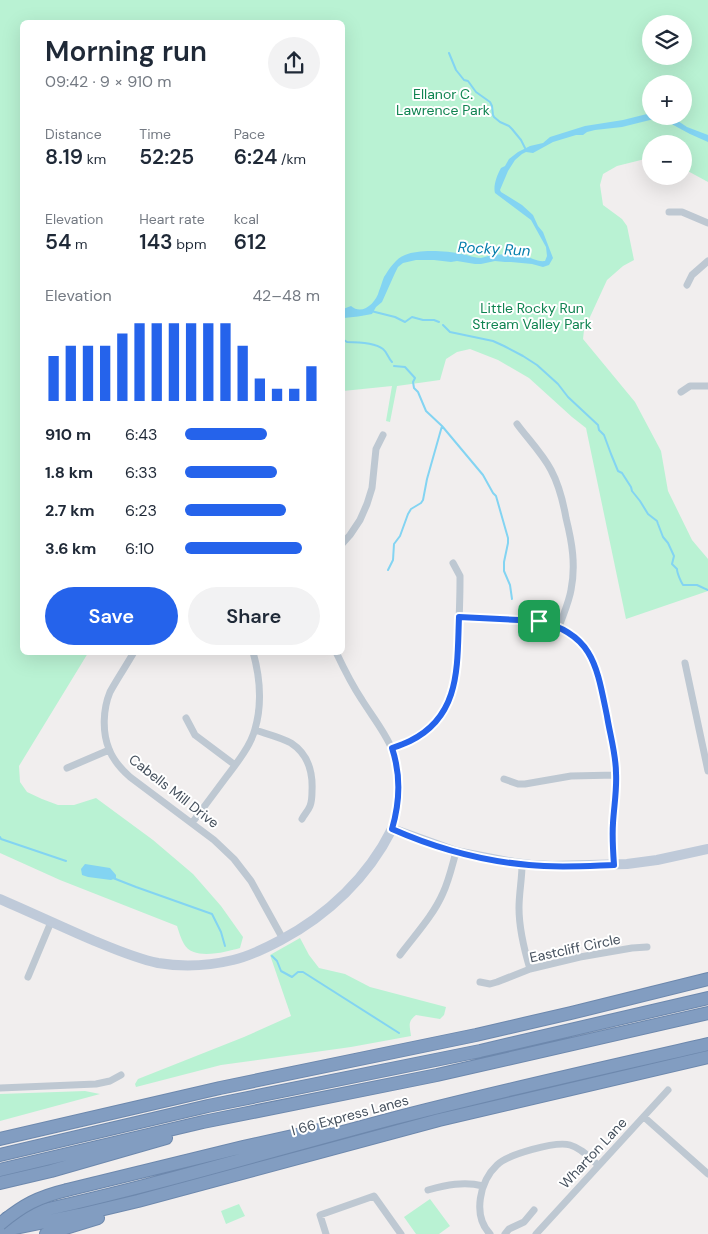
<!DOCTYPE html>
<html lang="en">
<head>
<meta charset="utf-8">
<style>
  :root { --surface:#fff; --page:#f2f2f3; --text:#1f2937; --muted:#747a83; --accent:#2563eb }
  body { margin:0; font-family:"DM Sans",sans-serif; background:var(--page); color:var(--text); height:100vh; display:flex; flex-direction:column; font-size:19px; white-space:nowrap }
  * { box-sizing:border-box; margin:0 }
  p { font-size:16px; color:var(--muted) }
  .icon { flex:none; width:28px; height:28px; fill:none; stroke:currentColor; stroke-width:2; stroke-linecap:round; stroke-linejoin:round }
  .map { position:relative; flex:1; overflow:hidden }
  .panel { position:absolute; left:20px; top:20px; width:325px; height:635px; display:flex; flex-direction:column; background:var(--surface); border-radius:8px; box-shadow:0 5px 20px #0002 }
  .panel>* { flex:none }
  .buttons { position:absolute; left:642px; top:15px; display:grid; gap:10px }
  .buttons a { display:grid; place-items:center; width:50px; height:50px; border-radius:50%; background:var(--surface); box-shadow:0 5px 20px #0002; font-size:25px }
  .pin { position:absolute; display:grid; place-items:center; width:42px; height:42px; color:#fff; margin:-21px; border-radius:10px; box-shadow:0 2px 8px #0006 }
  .round { display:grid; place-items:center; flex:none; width:52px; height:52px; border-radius:26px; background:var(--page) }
  .summary { display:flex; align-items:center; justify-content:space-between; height:85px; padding:0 25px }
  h1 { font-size:28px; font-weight:600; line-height:38px }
  .stats { display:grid; grid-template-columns:repeat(3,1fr); gap:8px; height:85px; padding:5px 25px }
  .stats div { display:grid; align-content:center }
  .stats b { font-size:21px; font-weight:600 }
  .stats small { font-size:14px; font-weight:400 }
  .stats p { font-size:14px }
  .chart { height:140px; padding:10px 25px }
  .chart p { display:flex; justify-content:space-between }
  .chart svg { width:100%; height:90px; margin-top:5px; stroke:var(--accent); stroke-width:6 }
  .button { display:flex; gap:10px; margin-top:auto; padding:10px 25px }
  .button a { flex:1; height:58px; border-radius:30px; background:var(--accent); color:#fff; font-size:20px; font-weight:600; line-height:58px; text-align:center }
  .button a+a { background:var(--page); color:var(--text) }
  ul { padding:0 25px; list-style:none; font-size:16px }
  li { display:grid; grid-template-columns:80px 60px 1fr; align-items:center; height:38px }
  li i { height:12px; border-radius:6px; background:var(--accent) }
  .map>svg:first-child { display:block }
</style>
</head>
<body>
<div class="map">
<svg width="708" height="1234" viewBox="0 0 708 1234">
  <rect width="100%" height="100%" fill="#f1eeee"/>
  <path fill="#b9f2d3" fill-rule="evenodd" d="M0,0h708v182l-24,-13v-25h-33v14h-2l-32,8 -14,8 -3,11 3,20 19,14 5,7 7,34 -11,6 -16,14 -23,50 -1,9 52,63 26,49 7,40 24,49 16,19v32l-82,28 -40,-191 -14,-11 -43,-39 -31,-18 -28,-11 -13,3 -11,7 -6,21 -43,6 -7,36 -4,-1 6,-35 -49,5 -1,-369h-320v630l66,1 -69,113 1,16 7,10 15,7 16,6h16l22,-7 57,42 40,34 28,32 22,31 -3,11c-14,4 -47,13 -56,-4 -3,-5 -5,-12 -7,-18l-117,-46 -60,-27zM651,24h33v32h-33zM651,84h33v32h-33z
    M300,938l9,17 10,13 26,6 25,13 76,20 -2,8 -4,4 -24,-4c-9,7 -6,11 -5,21l-60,11 -130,18 -85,22 -1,-3 3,-5 106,-42 47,-21 -21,-61z
    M85,1091l15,3 -100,27v-27z
    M430,1199l20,27 -11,8h-23l-12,-17z
    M239,1204l6,12 -19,8 -5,-13z"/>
  <path fill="#83d4f2" d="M651,113v3h16l11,5 9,6 21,8v7l-18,-8 -26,-14 -6,-2 -36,9 -27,3 -8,2 -4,3h-7l-23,7 -20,11 -7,-1 -4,2 -7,6 -7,11 -8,19 1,2 21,13 11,10 5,11 5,6 10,26 -4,7 -6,2 -11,-3 -21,-2h-6l-10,-1 -14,3h-6l-18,-3 -6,1 -17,-2h-18l-13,3 -5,4 -3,6 -13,29 -6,5 -4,7c-9,2 -19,3 -28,4l-1,1v-10l8,-3c11,10 25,-3 28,-15 2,-5 3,-9 5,-14 5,-8 12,-19 21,-22 15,-6 41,-4 57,-1 6,1 13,4 19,4 4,-1 7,-2 11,-3 10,-1 21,0 31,1 8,1 14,6 22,5l2,-5 -1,-9 -15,-27 -36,-27c-2,-7 2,-18 6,-25l4,-2 4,-7 9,-7 12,-6 13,-3 7,-6 35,-11 38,-6z
    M85,864l25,4 6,7v3l-5,2 -23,-3 -6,-2 -1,-6z"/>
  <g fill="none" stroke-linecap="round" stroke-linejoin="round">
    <path stroke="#83d4f2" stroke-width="2" d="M449,53l7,17 8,10 4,1 8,11 14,10 2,4 1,9 1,2 6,5 9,4 3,3 9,11 4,8
      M371,311l24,6 10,5 7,-5 11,3h11l5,2
      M443,325l7,7 43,9 11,5 19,10 14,9 21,19 10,13 30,28 1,5 5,5 7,19 7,17 4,2 9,14 1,4 8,10 8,13 9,7 1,3 5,13 5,6 6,13 -2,8 5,5c0,4 4,13 6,16h14l11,5
      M344,340l3,2c9,0 28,1 36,7 4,3 5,9 9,13
      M394,366l11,1 10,11 -2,4 1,6 4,4 8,19 16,15 41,49 10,18 3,3 12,42v5l-4,19v9l6,14 2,14
      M388,570l5,-10 1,-16 6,-8 8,-22 3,-5 10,-6 2,-3 4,-21 15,-53
      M0,837l1,2 65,22
      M113,878l23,9 76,27 9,18 4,14
      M272,956l5,5 4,10 11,6 6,-5h5l96,61"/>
    <g stroke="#6d88ad" stroke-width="14">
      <path id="highway" d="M0,1139l220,-51 256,-53 95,-22 137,-34
        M0,1155l208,-49 272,-55 228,-53
        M0,1170l203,-48 234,-47 271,-62
        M0,1183l51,-12 115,-33
        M67,1190l176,-43 81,-18
        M7,1218c131,-27 259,-66 388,-100 104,-27 209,-50 313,-74
        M0,1231l79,-16 59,-14 301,-81 269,-63
        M46,1234l52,-16"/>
    </g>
    <path stroke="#bec8d2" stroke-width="7" d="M669,212h13l26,11
      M687,285l5,-10 16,-14
      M681,392l9,-6h18
      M517,424c11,15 25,29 34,46 8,15 12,31 15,48 6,24 10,47 5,72 -2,12 -8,25 -12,37
      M342,544l8,-9 10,-15 7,-16 5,-16 4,-39 7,-14
      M459,617l80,4c55,12 58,47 68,95 3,19 9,38 9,57 0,16 -2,33 -3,50 -1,14 0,28 1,42
      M134,652c-8,14 -17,27 -24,40 -7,17 -8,40 -1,57 4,11 12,20 21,28l84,63 20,19 17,22 32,58
      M336,652c8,17 16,33 26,48 10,16 23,32 30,49 10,25 7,55 0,80
      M685,663l23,108
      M186,718l9,17 40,30
      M255,730c12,4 25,7 36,13 17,11 22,29 21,48 0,5 0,10 -2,15 -2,5 -6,9 -8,13
      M392,748c33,-13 55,-30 63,-67 3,-11 2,-23 3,-35 1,-22 2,-44 2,-66v-4l-7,-13
      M67,768l42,-18
      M504,779l14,5h7l46,-8 45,-1
      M192,823c12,-16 23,-31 35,-47 10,-13 24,-31 28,-47 7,-24 5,-52 -2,-77
      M522,865c0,14 -3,28 -3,43 0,21 5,41 11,61
      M400,955c15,-20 33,-39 43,-62 6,-13 9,-27 13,-41
      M28,977l23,-55
      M480,982l10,2 7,-2 33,-13 50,-12 52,-9 15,-1
      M0,1088l96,-4 14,-3 11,-6
      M644,1117l64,57
      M428,1190c18,-5 36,-9 55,-4
      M326,1234l-6,-19 54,-19 27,38
      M490,1234c-18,-19 -10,-53 7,-69 11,-11 59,-24 73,-20 11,3 20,13 28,20
      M505,1234l4,-5 15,-7 10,-12
      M536,1234l132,-144"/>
    <path stroke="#bfcad9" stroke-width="10" d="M0,899c30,13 60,27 90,40 22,9 44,19 68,24 24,4 50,3 75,-3 17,-4 33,-12 48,-20 47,-25 87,-63 111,-111l64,23 58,11 17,2 21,1 75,-2 30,-4 51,-11"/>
    <use href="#highway" stroke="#829dc1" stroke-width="12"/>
    <g stroke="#6d88ad" stroke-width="14" stroke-linecap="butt">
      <path id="highway-bridge" d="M0,1224c23,-19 38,-27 67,-34"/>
    </g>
    <use href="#highway-bridge" stroke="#829dc1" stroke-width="12"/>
  </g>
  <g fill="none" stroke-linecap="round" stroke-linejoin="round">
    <g stroke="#fff" stroke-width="10">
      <path id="route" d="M459,617l80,4c55,13 58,47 68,95 3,19 9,38 9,57 1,17 -2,33 -3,50 -1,14 0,28 1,42 -28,1 -57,3 -85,0 -47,-4 -94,-17 -137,-36 8,-27 9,-54 0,-81 6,-2 12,-4 18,-7 51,-25 47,-75 49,-124z"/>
    </g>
    <use href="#route" stroke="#2563eb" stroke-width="6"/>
  </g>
  <g text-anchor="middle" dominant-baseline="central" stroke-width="4" stroke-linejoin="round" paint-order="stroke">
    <g font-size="14" fill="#108451" stroke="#fff">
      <text x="443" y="94">Ellanor C.<tspan x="443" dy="16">Lawrence Park</tspan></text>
      <text x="532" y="308">Little Rocky Run<tspan x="532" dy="16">Stream Valley Park</tspan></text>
    </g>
    <g font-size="14" fill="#45505d" stroke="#fff">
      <text transform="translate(174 791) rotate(38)">Cabells Mill Drive</text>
      <text transform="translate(575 948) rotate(-12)">Eastcliff Circle</text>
      <text transform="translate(350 1115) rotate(-15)">I 66 Express Lanes</text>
      <text transform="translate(593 1153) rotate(-47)">Wharton Lane</text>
    </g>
    <g font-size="15" font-style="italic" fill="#027dac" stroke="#fff">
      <text transform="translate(494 249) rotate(3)">Rocky Run</text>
    </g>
  </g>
</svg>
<div class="buttons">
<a><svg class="icon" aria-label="layers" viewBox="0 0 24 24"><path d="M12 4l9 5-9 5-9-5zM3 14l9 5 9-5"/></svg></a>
<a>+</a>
<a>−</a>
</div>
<div class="pin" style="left:539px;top:621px;background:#1e9e55"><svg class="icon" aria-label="arrive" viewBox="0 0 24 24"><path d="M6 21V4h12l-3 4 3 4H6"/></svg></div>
<section class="panel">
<div class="summary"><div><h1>Morning run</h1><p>09:42 · 9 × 910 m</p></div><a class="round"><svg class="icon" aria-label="share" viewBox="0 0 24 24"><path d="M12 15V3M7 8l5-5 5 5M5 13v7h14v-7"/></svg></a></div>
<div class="stats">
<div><p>Distance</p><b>8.19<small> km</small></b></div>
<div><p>Time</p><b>52:25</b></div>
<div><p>Pace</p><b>6:24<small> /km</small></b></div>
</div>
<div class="stats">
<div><p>Elevation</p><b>54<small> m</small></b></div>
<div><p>Heart rate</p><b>143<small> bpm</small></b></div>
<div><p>kcal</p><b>612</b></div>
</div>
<div class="chart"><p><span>Elevation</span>42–48 m</p>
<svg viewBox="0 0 160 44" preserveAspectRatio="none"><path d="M5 44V22M15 44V17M25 44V17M35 44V17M45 44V11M55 44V6M65 44V6M75 44V6M85 44V6M95 44V6M105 44V6M115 44V17M125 44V33M135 44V38M145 44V38M155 44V27"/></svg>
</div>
<ul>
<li><b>910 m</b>6:43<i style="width:61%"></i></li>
<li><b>1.8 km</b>6:33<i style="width:68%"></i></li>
<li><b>2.7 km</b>6:23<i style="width:75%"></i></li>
<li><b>3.6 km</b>6:10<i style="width:87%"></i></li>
</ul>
<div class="button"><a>Save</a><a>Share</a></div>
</section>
</div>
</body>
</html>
